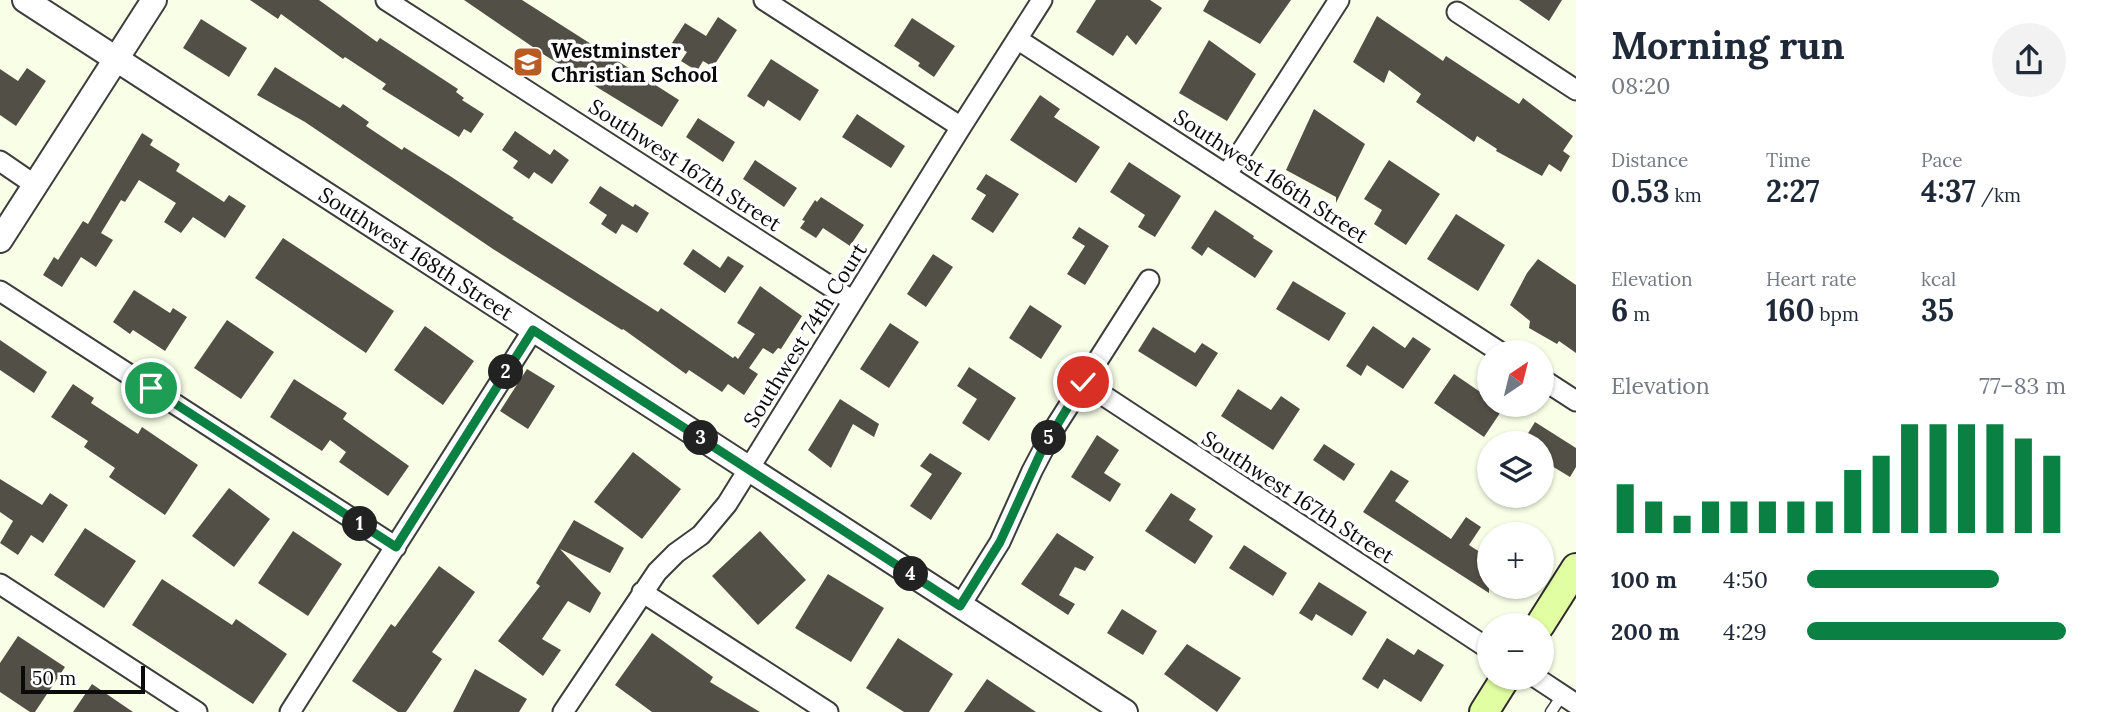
<!DOCTYPE html>
<html lang="en">
<head>
<meta charset="utf-8">
<style>
  :root { --surface:#fff; --page:#f2f2f3; --text:#1f2937; --muted:#747a83; --accent:#0b8043 }
  body { margin:0; font-family:Lora,serif; background:var(--page); color:var(--text); height:100vh; display:flex; flex-direction:column; font-size:26px; white-space:nowrap }
  * { box-sizing:border-box; margin:0 }
  p { font-size:23px; color:var(--muted) }
  .icon { flex:none; width:38px; height:38px; fill:none; stroke:currentColor; stroke-width:2; stroke-linecap:round; stroke-linejoin:round }
  .map { position:relative; flex:1; overflow:hidden }
  .details { display:flex; flex-direction:column; background:var(--surface); width:525px }
  .details>* { flex:none }
  .needle { width:46px; rotate:35deg }
  .fabs { position:absolute; left:1477px; top:340px; display:grid; gap:14px }
  .fabs a { display:grid; place-items:center; width:77px; height:77px; border-radius:50%; background:var(--surface); box-shadow:0 2px 5px #0004; font-size:35px }
  .scale { position:absolute; left:21px; bottom:18px; width:124px; box-sizing:border-box; padding-left:7px; border:4px solid #0a0a0a; border-top:0; font-size:19px; line-height:24px; white-space:nowrap; color:#0a0a0a; -webkit-text-stroke:5px #fff; paint-order:stroke }
  .pin { position:absolute; display:grid; place-items:center; width:60px; height:60px; color:#fff; margin:-30px; border:4px solid #fff; border-radius:50%; box-shadow:0 2px 7px #0007 }
  .km { position:absolute; width:35px; height:35px; margin:-18px; border-radius:50%; background:#222; color:#fff; font-size:19px; line-height:35px; text-align:center }
  .round { display:grid; place-items:center; flex:none; width:74px; height:74px; border-radius:37px; background:var(--page) }
  .summary { display:flex; align-items:center; justify-content:space-between; height:119px; padding:0 35px }
  h1 { font-size:38px; font-weight:700; line-height:52px }
  .figures { display:grid; grid-template-columns:repeat(3,1fr); gap:10px; height:119px; padding:7px 35px }
  .figures div { display:grid; align-content:center }
  .figures b { font-size:30px; font-weight:700 }
  .figures small { font-size:19px; font-weight:400 }
  .figures p { font-size:19px }
  .chart { height:196px; padding:14px 35px }
  .chart p { display:flex; justify-content:space-between }
  .chart svg { width:100%; height:126px; margin-top:7px; stroke:var(--accent); stroke-width:6 }
  ul { padding:0 35px; list-style:none; font-size:23px }
  li { display:grid; grid-template-columns:112px 84px 1fr; align-items:center; height:52px }
  li i { height:18px; border-radius:9px; background:var(--accent) }
  main { display:flex; flex:1; min-height:0 }
  .map>svg:first-child { display:block }
</style>
</head>
<body>
<main>
<div class="map">
<svg width="1576" height="712" viewBox="0 0 1576 712">
  <rect width="100%" height="100%" fill="#f9ffe7"/>
  <path fill="#525046" d="M250,0h69l58,42 3,-4 78,51 -2,3 8,6 -2,2 22,14 -13,19 -7,-4 -5,8 -77,-48 4,-5 -41,-27 -2,2 -62,-45 -3,5z
    M464,0h58l157,100 -17,27 -116,-71z
    M1096,0h54l12,8 -26,37 -9,-10 -14,21 -37,-24z
    M1209,0h82l-31,44 -57,-33z
    M1519,0h43l-13,21z
    M1377,16l66,45 3,-5 73,48 4,-6 50,38 -10,15 7,5 -9,16 -12,-8 -7,12 -46,-25 1,-2 -20,-13 -3,6 -58,-40 5,-8 -32,-24 -5,13 -31,-21z
    M718,17l19,13 -24,37 -10,-6 -6,10 -16,-10 6,-9 -15,-9 13,-20 21,13z
    M912,18l43,28 -21,31 -16,-11 2,-3 -26,-17z
    M201,19l46,29 -18,29 -46,-29z
    M1209,40l47,34 -29,47 -48,-28z
    M771,59l48,31 -19,31 -32,-21 -4,7 -17,-11z
    M275,67l65,41 3,-4 26,18 -3,4 36,24 2,-3 46,29 64,42 -2,1 146,93 3,-4 72,50 2,-2 3,3 17,-25 -18,-11 23,-37 42,30 -21,33 -3,-1 -5,6 -10,-6 -14,20 9,6 -14,21 -16,-11 -6,8 -33,-22 -3,4 -63,-45 -1,1 -129,-81 -188,-127 -48,-27z
    M27,68l19,13 -30,45 -16,-11v-46l18,12z
    M1040,95l20,14 -6,8 46,30 -24,36 -66,-43z
    M1314,109l51,35 -29,59v-6l-50,-27z
    M857,114l48,32 -14,22 -49,-31z
    M698,118l37,24 -12,20 -37,-25z
    M515,131l35,24 4,-6 15,11 -17,24 -18,-12 -5,7 -16,-11 5,-7 -16,-11z
    M142,133l11,7 -3,5 30,19 -4,7 48,31 5,-7 17,11 -21,32 -32,-21 -12,16 -17,-11 12,-19 -37,-23 -14,22 -4,-2 -20,33 12,7 -17,27 -15,-10 -19,30 -19,-12 11,-18 4,3 25,-39 5,3z
    M755,160l42,28 -13,19 -41,-28z
    M1389,160l51,34 -34,51 -32,-21 8,-14 -18,-11z
    M1129,162l52,34 -26,41 -17,-10 7,-12 -35,-23z
    M986,174l33,20 -26,39 -22,-14 15,-24 -10,-6z
    M600,186l33,21 2,-3 14,9 -12,20 -15,-9 -6,10 -15,-10 6,-9 -18,-12z
    M821,197l43,28 -14,21 -27,-18 -7,10 -16,-10 5,-7 -3,-1 13,-20 2,2z
    M1215,210l39,26 -1,2 20,13 -18,27 -47,-31 -6,9 -11,-8z
    M1456,214l49,31 -27,46 -51,-32z
    M1079,227l30,19 -24,39 -18,-11 18,-28 -13,-8z
    M283,238l111,73 -28,42 -111,-75z
    M693,249l27,19 8,-12 16,10 -19,27 -42,-29z
    M933,254l20,13 -27,40 -19,-13z
    M1538,259l38,26v68l-17,-12 -2,3 -28,-16 1,-7 -20,-16 17,-32z
    M1293,281l53,32 -17,28 -53,-32z
    M134,290l36,23 3,-5 14,9 -22,34 -32,-21 -3,4 -17,-12z
    M1030,305l32,21 -21,33 -32,-21z
    M227,320l47,32 -33,47 -47,-31z
    M890,323l29,19 -30,46 -29,-19z
    M425,326l49,35 -31,44 -49,-35z
    M1373,326l32,22 8,-11 18,12 -28,40 -36,-24 -6,11 -15,-10z
    M1153,327l42,26 7,-10 16,10 -22,34 -58,-36z
    M0,340l47,32 -13,21 -34,-23z
    M969,367l47,31 -27,43 -27,-18 15,-24 -20,-13z
    M527,369l28,17 -27,43 -28,-18z
    M1454,374l35,24v6h17l-22,33 -50,-34z
    M294,379l53,34 -4,6 66,47 -21,30 -49,-34 7,-10 -16,-12 -8,11 -52,-34z
    M73,384l21,14 -3,5 47,31 4,-7 56,38 -33,50 -56,-38 6,-9 -31,-21 4,-6 -37,-24z
    M1238,389l33,21 10,-14 19,13 -27,41 -52,-34z
    M840,399l39,25 -5,13 -21,-13 -22,44 -23,-18z
    M1535,422l41,26v19l-6,10 -28,-17v-17h-20z
    M1097,435l22,15 -15,23 17,11 -11,18 -39,-25z
    M1324,444l31,20 -11,17 -31,-21z
    M633,452l48,37 -39,50 -48,-37z
    M930,453l32,20 -31,47 -21,-14 22,-32 -12,-8z
    M1391,470l18,11 -14,20 56,38 15,-22 15,10 -12,18 20,13v35l-126,-81z
    M0,479l42,26 8,-12 18,12 -25,38 -12,-8 -13,20 -18,-12 13,-22 -13,-9z
    M229,488l41,31 -36,48 -42,-31z
    M1171,493l25,16 -7,11 24,16 -18,28 -50,-33z
    M574,520l50,28 -14,25 -50,-24 41,44 -11,20 -22,-12 -26,38 19,11 -18,26 -45,-35 42,-55 -4,-3z
    M85,528l51,33 -32,47 -50,-33z
    M293,531l49,33 -34,52 -50,-33z
    M760,531l46,49 -48,45 -46,-49z
    M1057,533l37,24 -9,14 -10,-4 -16,28 16,9 -7,11 -47,-31z
    M1244,545l43,28 -14,23 -44,-28z
    M439,566l36,26 -43,60 10,7 -36,53h-8l-46,-31 39,-57 4,3z
    M828,574l56,34 -33,54 -56,-34z
    M162,579l70,46 4,-6 51,35 -34,50 -121,-79z
    M1319,582l48,30 -15,24 -36,-22 -4,7 -13,-8z
    M1122,609l35,22 -14,24 -36,-22z
    M652,633l61,44 -3,5 50,30h-108l-37,-27z
    M18,636l47,31 -30,45h-5l-30,-20v-29z
    M898,638l55,36 -24,38h-25l-38,-24z
    M1387,638l27,17 4,-6 26,16 -23,37 -37,-23 -6,10 -16,-10z
    M1187,644l54,34 -24,34 -53,-38z
    M475,669l52,30 -8,13h-66z
    M987,679l49,33h-72z
    M92,684l41,28h-60z"/>
  <g fill="none" stroke-linecap="round" stroke-linejoin="round">
    <g stroke="#3d3d3d" stroke-width="13">
      <path id="service" d="M1551,712l12,-18"/>
    </g>
    <g stroke="#3d3d3d" stroke-width="23">
      <path id="minor" d="M386,0l467,301
        M764,0l197,127
        M1457,12l119,78
        M1017,39l483,313
        M0,161l35,24
        M1227,174l112,-174
        M0,291l396,256
        M1542,379l34,22
        M1083,382l406,267
        M0,584l197,128
        M642,592l186,120
        M960,606l40,-64 32,-71 22,-42 95,-149
        M1535,677l41,27
        M290,712l243,-382
        M563,712l94,-140 19,-19 25,-18 26,-31 234,-377 81,-127"/>
    </g>
    <g stroke="#3d3d3d" stroke-width="28">
      <g id="tertiary">
        <path id="s1" d="M25,0l1100,712"/>
        <path d="M0,240l154,-240"/>
      </g>
    </g>
    <g stroke="#2c2c2c" stroke-width="32">
      <path id="secondary" d="M1540,625l36,-57
        M1484,712l22,-35"/>
    </g>
    <use href="#service" stroke="#fff" stroke-width="10"/>
    <use href="#minor" stroke="#fff" stroke-width="19"/>
    <use href="#tertiary" stroke="#fff" stroke-width="24"/>
    <use href="#secondary" stroke="#e1ffa2" stroke-width="28"/>
  </g>
  <g fill="none" stroke-linecap="round" stroke-linejoin="round">
    <g stroke="#fff" stroke-width="14">
      <path id="route" d="M151,388l245,159 137,-217 427,276 40,-64 42,-92 41,-68"/>
    </g>
    <use href="#route" stroke="#0b8043" stroke-width="9"/>
  </g>
  <defs>
    <g id="school-square" transform="scale(1.575)"><rect x="-9" y="-9" width="18" height="18" rx="4" fill="#b85c24" stroke="#fff"/><path d="M0-5L7-2L0 1L-7-2ZM-4 1L0 2.5L4 1V4Q0 6-4 4Z" fill="#fff"/></g>
  </defs>
  <g fill-rule="evenodd">
    <use href="#school-square" x="528" y="62"/>
  </g>
  <g text-anchor="middle" dominant-baseline="central" stroke-width="7" stroke-linejoin="round" paint-order="stroke">
    <g font-size="21" font-weight="bold" fill="#0a0a0a" stroke="#fff" text-anchor="start">
      <text x="551" y="50">Westminster<tspan x="551" dy="24">Christian School</tspan></text>
    </g>
    <g font-size="21" fill="#0a0a0a" stroke="#fff">
      <text transform="translate(685 165) rotate(33)">Southwest 167th Street</text>
      <text transform="translate(1271 176) rotate(33)">Southwest 166th Street</text>
      <text stroke="none"><textPath href="#s1" startOffset="466">Southwest 168th Street</textPath></text>
      <text transform="translate(805 335) rotate(-58)">Southwest 74th Court</text>
      <text transform="translate(1298 497) rotate(33)">Southwest 167th Street</text>
    </g>
  </g>
</svg>
<div class="fabs">
<a><svg class="needle" viewBox="-14 -14 28 28"><path d="M0-13l5 13h-10z" fill="#e53935"/><path d="M0 13l5-13h-10z" fill="#747a83"/></svg></a>
<a><svg class="icon" aria-label="layers" viewBox="0 0 24 24"><path d="M12 4l9 5-9 5-9-5zM3 14l9 5 9-5"/></svg></a>
<a>+</a>
<a>−</a>
</div>
<div class="scale">50 m</div>
<div class="pin" style="left:151px;top:388px;background:#1e9e55"><svg class="icon" aria-label="arrive" viewBox="0 0 24 24"><path d="M6 21V4h12l-3 4 3 4H6"/></svg></div>
<div class="pin" style="left:1083px;top:382px;background:#d93025"><svg class="icon" aria-label="check" viewBox="0 0 24 24"><path d="M5 12l5 5 9-10"/></svg></div>
<b class="km" style="left:360px;top:524px">1</b>
<b class="km" style="left:506px;top:372px">2</b>
<b class="km" style="left:701px;top:438px">3</b>
<b class="km" style="left:911px;top:574px">4</b>
<b class="km" style="left:1049px;top:438px">5</b>
</div>
<section class="details">
<div class="summary"><div><h1>Morning run</h1><p>08:20</p></div><a class="round"><svg class="icon" aria-label="share" viewBox="0 0 24 24"><path d="M12 15V3M7 8l5-5 5 5M5 13v7h14v-7"/></svg></a></div>
<div class="figures">
<div><p>Distance</p><b>0.53<small> km</small></b></div>
<div><p>Time</p><b>2:27</b></div>
<div><p>Pace</p><b>4:37<small> /km</small></b></div>
</div>
<div class="figures">
<div><p>Elevation</p><b>6<small> m</small></b></div>
<div><p>Heart rate</p><b>160<small> bpm</small></b></div>
<div><p>kcal</p><b>35</b></div>
</div>
<div class="chart"><p><span>Elevation</span>77–83 m</p>
<svg viewBox="0 0 160 44" preserveAspectRatio="none"><path d="M5 44V27M15 44V33M25 44V38M35 44V33M45 44V33M55 44V33M65 44V33M75 44V33M85 44V22M95 44V17M105 44V6M115 44V6M125 44V6M135 44V6M145 44V11M155 44V17"/></svg>
</div>
<ul>
<li><b>100 m</b>4:50<i style="width:74%"></i></li>
<li><b>200 m</b>4:29<i style="width:100%"></i></li>
</ul>
</section>
</main>
</body>
</html>
